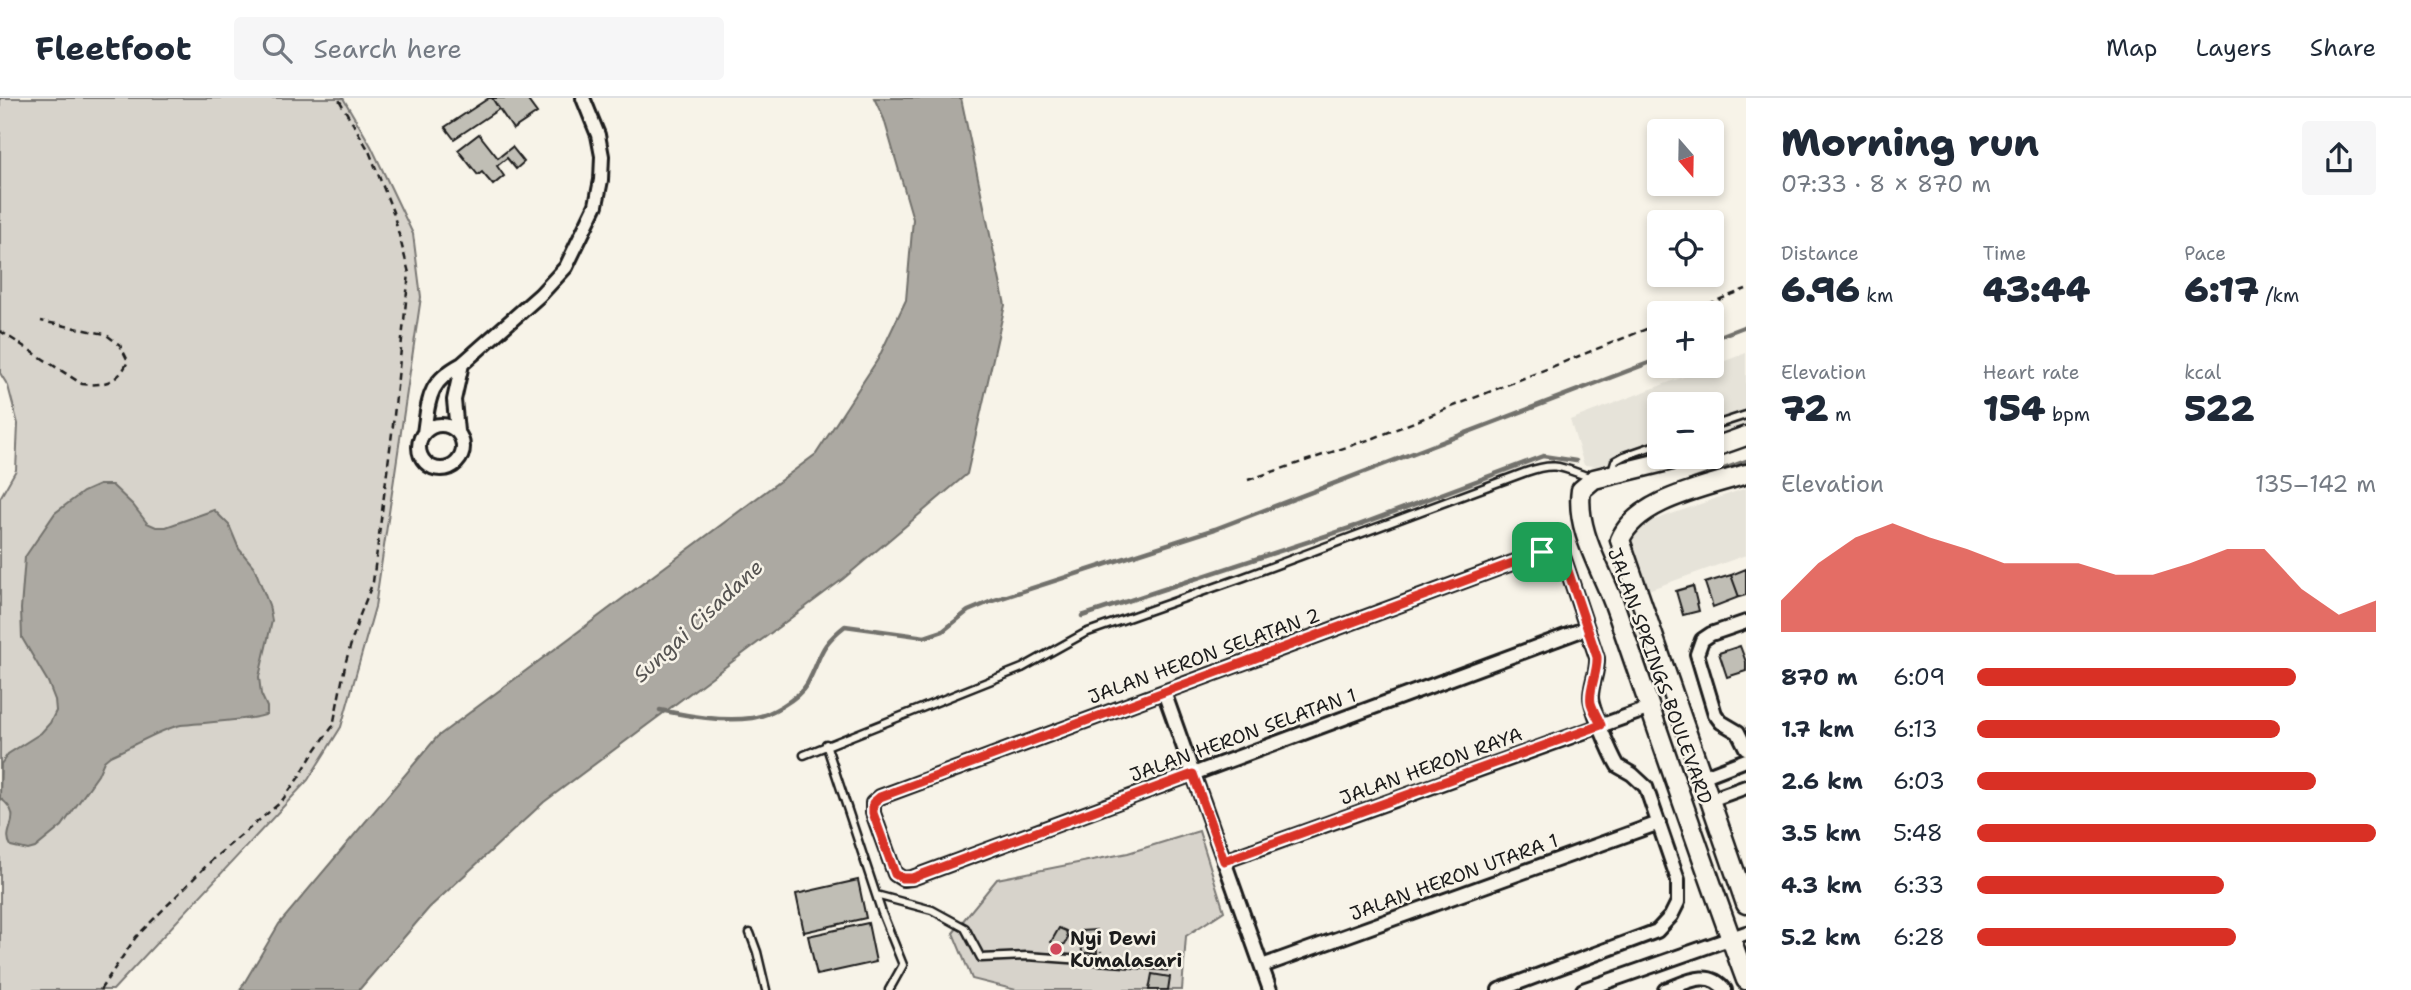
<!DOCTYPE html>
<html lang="en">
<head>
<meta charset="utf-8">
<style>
  :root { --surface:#fff; --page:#f6f6f7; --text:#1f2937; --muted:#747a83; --line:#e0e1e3; --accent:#d93025 }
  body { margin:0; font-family:"Shantell Sans",sans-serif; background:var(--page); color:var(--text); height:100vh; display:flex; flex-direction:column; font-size:26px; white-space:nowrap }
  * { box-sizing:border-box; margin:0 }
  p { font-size:23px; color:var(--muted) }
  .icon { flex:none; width:38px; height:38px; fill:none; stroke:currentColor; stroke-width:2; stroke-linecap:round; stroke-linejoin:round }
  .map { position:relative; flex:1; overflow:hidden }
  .side { display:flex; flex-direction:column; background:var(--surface); width:665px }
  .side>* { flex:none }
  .needle { width:46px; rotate:160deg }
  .buttons { position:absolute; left:1647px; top:21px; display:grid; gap:14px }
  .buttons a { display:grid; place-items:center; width:77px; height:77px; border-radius:7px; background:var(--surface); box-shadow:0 4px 10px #0003; font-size:35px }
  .pin { position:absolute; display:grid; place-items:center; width:60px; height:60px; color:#fff; margin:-30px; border-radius:14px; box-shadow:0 4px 10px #0006 }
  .round { display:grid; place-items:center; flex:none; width:74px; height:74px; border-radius:7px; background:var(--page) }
  .head { display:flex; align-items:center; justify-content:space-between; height:119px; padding:0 35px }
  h1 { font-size:38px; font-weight:800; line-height:52px }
  .figures { display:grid; grid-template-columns:repeat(3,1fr); gap:10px; height:119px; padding:7px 35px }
  .figures div { display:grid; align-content:center }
  .figures b { font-size:35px; font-weight:800 }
  .figures small { font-size:19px; font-weight:400 }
  .figures p { font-size:19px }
  .chart { height:196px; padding:14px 35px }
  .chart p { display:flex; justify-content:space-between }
  .chart svg { width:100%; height:126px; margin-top:7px; fill:var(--accent); opacity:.7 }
  ul { padding:0 35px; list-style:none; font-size:23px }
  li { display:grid; grid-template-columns:112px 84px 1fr; align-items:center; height:52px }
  li i { height:18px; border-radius:9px; background:var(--accent) }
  header { display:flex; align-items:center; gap:42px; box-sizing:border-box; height:98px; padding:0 35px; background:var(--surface); border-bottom:2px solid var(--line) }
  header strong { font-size:33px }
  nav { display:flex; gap:38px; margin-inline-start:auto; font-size:24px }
  .search { width:490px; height:63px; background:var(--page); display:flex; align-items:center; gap:18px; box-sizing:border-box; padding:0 24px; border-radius:7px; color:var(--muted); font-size:26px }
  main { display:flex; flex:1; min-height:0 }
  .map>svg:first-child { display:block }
</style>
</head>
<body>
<header>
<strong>Fleetfoot</strong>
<div class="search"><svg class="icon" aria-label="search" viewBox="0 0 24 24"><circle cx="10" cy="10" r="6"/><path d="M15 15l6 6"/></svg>Search here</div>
<nav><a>Map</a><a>Layers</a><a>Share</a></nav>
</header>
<main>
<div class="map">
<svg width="1746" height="892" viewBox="0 0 1746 892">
  <rect width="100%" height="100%" fill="#f7f3e8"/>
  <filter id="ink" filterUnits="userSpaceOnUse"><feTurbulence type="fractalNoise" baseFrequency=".0143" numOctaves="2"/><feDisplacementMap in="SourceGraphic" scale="14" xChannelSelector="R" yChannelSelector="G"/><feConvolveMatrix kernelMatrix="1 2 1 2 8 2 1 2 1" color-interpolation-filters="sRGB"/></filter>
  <g filter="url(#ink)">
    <path fill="#e6e3d9" d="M1746,255v79l-34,12v-40h-53v53l-21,13 -54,-5 -14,-45z
      M1746,390v67l-109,39 -11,-53 17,-17z"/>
    <path fill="#d7d3cb" stroke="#7a7874" stroke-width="2" d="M0,0h343l28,48 42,88 8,63 -46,310 -34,120 -33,53 -195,210h-113v-492l16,-28 2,-46 -10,-38 -8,-13z
      M1199,733l25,80 -38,25 -4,54h-166l-44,-11 -19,-46 44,-54 131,-26z"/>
    <path fill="#aca9a2" stroke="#72716c" stroke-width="2" d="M874,0h87l44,207 -38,169 -124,105 -299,223 -115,106 -70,82h-119l39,-66 158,-187 379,-283 62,-95 28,-59 7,-81 -29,-100z
      M99,387h13l21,20 14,18 9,4h10l48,-17 15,15 10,24 15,18 15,38 3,16 -13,56 2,17 6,13v7c-8,6 -70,9 -86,11 -24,5 -48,22 -71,31l-6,5 -6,14 -36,51 -27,22 -7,2 -17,-4c-11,-17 16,-28 -11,-48l1,-34 7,-10 33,-21 9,-10 6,-12 -1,-11 -7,-18 -26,-44 -1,-29 4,-52 30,-44 28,-21z"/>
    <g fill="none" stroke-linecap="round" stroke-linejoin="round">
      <path stroke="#72716c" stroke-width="4.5" d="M1712,241l34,-13
        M1693,382l53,-19
        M1082,518l274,-90 187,-70 33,5
        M660,612c29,6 62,12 92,8 17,-2 46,-19 55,-34 15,-27 10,-36 38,-58l80,11 18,-6 25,-20 24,-10 223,-72 444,-170"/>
    </g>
    <path fill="#c0beb5" stroke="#1c1c1c" stroke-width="2" d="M489,0h3l7,11 -45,30 -9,-12z
      M492,0h34l11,15 -24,16z
      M479,36l19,24 14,-11 12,15 -8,7 -9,-11 -10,8 7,10 -11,9 -11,-13 -4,3 -20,-25z
      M1746,471v26l-7,2 -8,-22z
      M1731,477l8,22 -26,10 -8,-24z
      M1693,488l6,25 -16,4 -7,-24z
      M1740,548l6,16v9l-19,6 -8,-24z
      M858,782l8,38 -62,14 -8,-38z
      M868,825l8,39 -59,13 -9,-39z
      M1059,830l7,3 2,7 -3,6 -8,2 -6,-4z
      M1096,832l1,23h-15l-1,-22z
      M1152,876l18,3 -2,13h-19z"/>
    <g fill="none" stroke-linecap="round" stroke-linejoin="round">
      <g stroke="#1c1c1c" stroke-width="11">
        <path id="lane" d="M1712,328l34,-11
          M1612,373l3,-10 9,-5 35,-12
          M826,646l56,169 21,52 -14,25
          M804,657l218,-87 63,-35 159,-56 282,-105c31,-11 36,-4 66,6
          M876,797l56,15 33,18 16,30 46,-2 140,10
          M750,835l7,19 9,38"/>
      </g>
      <g stroke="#1c1c1c" stroke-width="18">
        <path id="street" d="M419 349a22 22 0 1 1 44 0a22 22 0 1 1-44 0Z
          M457,333l-3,-31 8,-36
          M424,335c5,-35 4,-51 38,-69l78,-69 26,-28 30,-62 5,-25 1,-24 -4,-21 -15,-37
          M1746,524l-35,12 -9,6 -5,14 18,60 6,8 17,10 8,16
          M1164,594l106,298
          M1702,679l44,-17
          M1710,702l36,-13
          M1224,763l426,-153
          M1262,868l397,-143
          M1499,892l158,-59 14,-15 7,-14v-22l-32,-93 -14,-13 -14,-8c-7,-12 -27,-58 -27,-69 0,-14 7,-25 6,-39l-34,-102 -9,-6 -12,2 -662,245 -7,6v10l22,61 8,5 9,-1 675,-250
          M1583,892l163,-57
          M1665,892c20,-7 44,-22 60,0"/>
      </g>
      <g stroke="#1c1c1c" stroke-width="23">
        <path id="secondary" d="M1712,350l34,-12
          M1684,359l-90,22 -13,11c-6,42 23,83 36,122 42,122 84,246 129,368
          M1746,376c-39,13 -109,25 -126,66l126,364"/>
      </g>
      <path stroke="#1c1c1c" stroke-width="2.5" stroke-dasharray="7 5" stroke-linecap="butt" d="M1685,215l61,-24
        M0,233l82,53c22,2 37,-2 46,-23l-8,-16 -15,-11 -64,-13
        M1248,382l126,-42 285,-114
        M1096,845h4l1,9
        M100,892l36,-53 78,-79 67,-56 18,-25 15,-25 19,-26 13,-65 12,-41 15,-38 20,-157 16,-152 -16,-61 -24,-61 -31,-53"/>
      <use href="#lane" stroke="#f7f3e8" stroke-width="6"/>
      <use href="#street" stroke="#f7f3e8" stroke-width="12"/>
      <use href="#secondary" stroke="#f7f3e8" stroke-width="18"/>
    </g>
  </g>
  <g fill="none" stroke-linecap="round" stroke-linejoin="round" filter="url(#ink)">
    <g stroke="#fff" stroke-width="14">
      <path id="route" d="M1554,452l9,6 34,101c1,17 -9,32 -6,46 2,7 7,15 10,22l-377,136 -31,-87 -281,104h-10l-7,-4 -22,-61v-10l7,-6 662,-245z"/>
    </g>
    <use href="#route" stroke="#d93025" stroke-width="9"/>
  </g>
  <circle fill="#d1495b" stroke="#f7f3e8" stroke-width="2.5" cx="1056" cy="851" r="7"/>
  <g text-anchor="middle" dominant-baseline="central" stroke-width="5" stroke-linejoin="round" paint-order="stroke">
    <g font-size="19" fill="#1c1c1c" stroke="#f7f3e8">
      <text transform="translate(1204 558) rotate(-20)">JALAN HERON SELATAN 2</text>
      <text transform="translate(1660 578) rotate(70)">JALAN SPRINGS BOULEVARD</text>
      <text transform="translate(1243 637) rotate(-20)">JALAN HERON SELATAN 1</text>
      <text transform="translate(1431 668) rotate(-20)">JALAN HERON RAYA</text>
      <text transform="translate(1454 779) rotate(-20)">JALAN HERON UTARA 1</text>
    </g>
    <g font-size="19" font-weight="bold" fill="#1c1c1c" stroke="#f7f3e8" text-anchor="start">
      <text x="1070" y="840">Nyi Dewi<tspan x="1070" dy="22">Kumalasari</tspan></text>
    </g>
    <g font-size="21" font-style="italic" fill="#565452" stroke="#f7f3e8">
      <text transform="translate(698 523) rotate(-43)">Sungai Cisadane</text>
    </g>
  </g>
</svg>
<div class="buttons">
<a><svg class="needle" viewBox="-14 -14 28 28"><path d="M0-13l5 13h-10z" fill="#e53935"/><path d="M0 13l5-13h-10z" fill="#747a83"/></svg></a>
<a><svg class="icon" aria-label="locate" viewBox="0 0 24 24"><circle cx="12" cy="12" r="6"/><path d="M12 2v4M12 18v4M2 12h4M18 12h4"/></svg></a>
<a>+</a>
<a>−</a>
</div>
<div class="pin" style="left:1542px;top:454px;background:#1e9e55"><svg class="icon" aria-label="arrive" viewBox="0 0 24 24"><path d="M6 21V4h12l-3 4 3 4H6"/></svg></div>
</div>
<section class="side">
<div class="head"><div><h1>Morning run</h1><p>07:33 · 8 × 870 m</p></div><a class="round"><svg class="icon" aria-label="share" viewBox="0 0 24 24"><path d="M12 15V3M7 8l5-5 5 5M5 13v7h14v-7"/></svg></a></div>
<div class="figures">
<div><p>Distance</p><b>6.96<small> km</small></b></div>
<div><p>Time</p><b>43:44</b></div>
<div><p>Pace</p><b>6:17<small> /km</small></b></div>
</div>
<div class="figures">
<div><p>Elevation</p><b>72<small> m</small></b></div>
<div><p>Heart rate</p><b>154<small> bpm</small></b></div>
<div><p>kcal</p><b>522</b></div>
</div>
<div class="chart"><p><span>Elevation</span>135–142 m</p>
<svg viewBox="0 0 160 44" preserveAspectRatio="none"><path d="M0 44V33L10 20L20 11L30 6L40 11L50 15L60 20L70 20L80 20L90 24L100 24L110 20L120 15L130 15L140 29L150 38L160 33V44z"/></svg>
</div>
<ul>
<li><b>870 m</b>6:09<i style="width:80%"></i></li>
<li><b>1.7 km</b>6:13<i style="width:76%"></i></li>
<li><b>2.6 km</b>6:03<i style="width:85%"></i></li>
<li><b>3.5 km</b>5:48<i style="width:100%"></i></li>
<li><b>4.3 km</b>6:33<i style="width:62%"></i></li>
<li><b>5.2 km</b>6:28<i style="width:65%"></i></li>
</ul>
</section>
</main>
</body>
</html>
